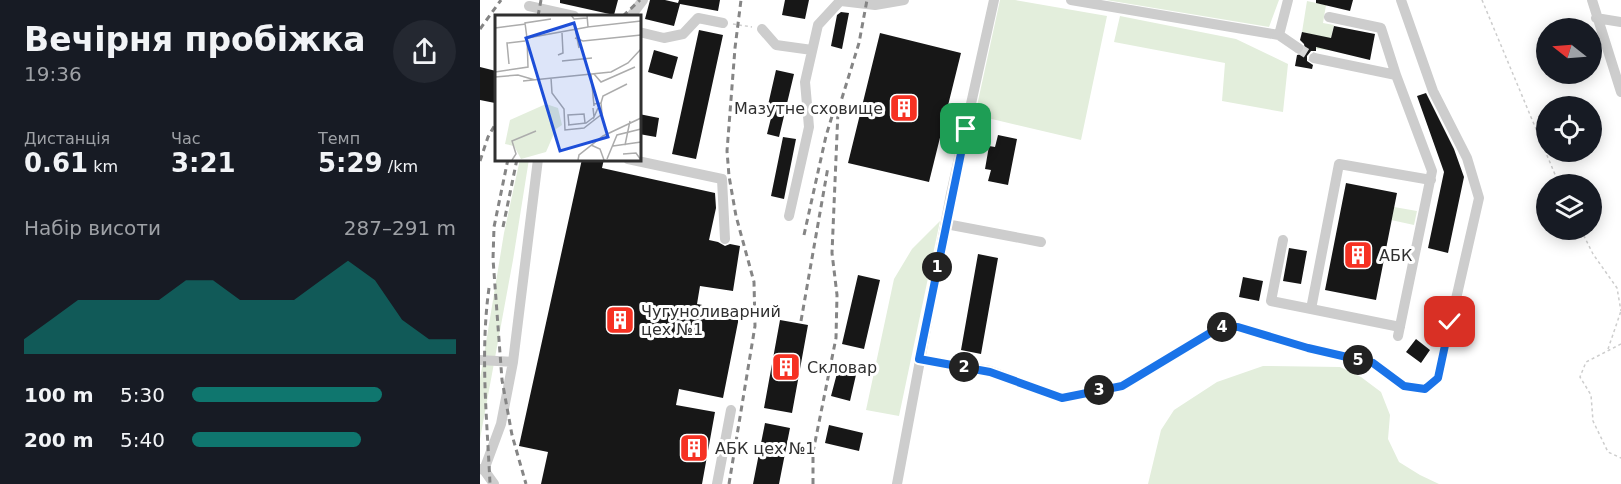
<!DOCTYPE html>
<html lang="uk">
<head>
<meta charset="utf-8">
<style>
  :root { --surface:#171b24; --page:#242831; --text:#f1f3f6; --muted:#9ea1a6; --accent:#0f766e }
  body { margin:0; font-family:"DejaVu Sans",sans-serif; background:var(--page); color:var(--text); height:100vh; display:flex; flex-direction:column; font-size:22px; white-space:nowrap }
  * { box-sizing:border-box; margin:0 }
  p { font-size:20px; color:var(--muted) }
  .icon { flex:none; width:33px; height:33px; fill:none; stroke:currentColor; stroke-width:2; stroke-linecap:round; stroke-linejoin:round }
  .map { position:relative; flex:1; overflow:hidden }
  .drawer { display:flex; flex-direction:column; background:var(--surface); width:480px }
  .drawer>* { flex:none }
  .needle { width:39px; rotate:287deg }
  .fabs { position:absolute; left:1056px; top:18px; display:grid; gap:12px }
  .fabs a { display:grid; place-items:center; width:66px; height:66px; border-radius:50%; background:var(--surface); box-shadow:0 3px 15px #0003; font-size:30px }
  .pin { position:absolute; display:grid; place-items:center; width:51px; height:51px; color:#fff; margin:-26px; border-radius:12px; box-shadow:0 3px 9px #0006 }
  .km { position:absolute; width:30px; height:30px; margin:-15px; border-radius:50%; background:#222; color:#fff; font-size:16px; line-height:30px; text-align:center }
  .round { display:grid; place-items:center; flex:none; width:63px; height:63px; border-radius:32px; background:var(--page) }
  .head { display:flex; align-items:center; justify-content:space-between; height:102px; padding:0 24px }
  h1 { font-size:33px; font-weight:700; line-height:45px }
  .stats { display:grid; grid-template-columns:repeat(3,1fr); gap:9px; height:102px; padding:6px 24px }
  .stats div { display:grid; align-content:center }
  .stats b { font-size:26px; font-weight:700 }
  .stats small { font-size:16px; font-weight:400 }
  .stats p { font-size:16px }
  .chart { height:168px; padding:12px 24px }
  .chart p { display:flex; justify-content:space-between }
  .chart svg { width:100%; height:108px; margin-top:6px; fill:var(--accent); opacity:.7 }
  ul { padding:0 24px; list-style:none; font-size:20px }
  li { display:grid; grid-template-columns:96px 72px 1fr; align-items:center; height:45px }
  li i { height:15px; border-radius:8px; background:var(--accent) }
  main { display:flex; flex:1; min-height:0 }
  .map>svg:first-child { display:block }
</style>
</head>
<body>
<main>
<section class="drawer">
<div class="head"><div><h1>Вечірня пробіжка</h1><p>19:36</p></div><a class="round"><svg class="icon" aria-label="share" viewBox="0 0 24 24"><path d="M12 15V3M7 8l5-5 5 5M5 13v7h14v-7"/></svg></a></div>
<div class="stats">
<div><p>Дистанція</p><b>0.61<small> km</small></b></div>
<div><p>Час</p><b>3:21</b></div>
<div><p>Темп</p><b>5:29<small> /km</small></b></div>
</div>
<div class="chart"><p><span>Набір висоти</span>287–291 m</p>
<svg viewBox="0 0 160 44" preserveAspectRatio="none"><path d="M0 44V38L10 30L20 22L30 22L40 22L50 22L60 14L70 14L80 22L90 22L100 22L110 14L120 6L130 14L140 30L150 38L160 38V44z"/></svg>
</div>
<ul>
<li><b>100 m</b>5:30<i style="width:72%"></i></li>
<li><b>200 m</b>5:40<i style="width:64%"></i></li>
</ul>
</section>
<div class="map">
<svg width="1141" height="484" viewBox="0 0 1141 484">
  <rect width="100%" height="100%" fill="#fff"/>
  <path fill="#e3eedc" d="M520,0h15l92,16 -26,124 -106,-25z
    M626,0h173l-10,27z
    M827,1l19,4 -3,18 11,2 -6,25 -12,-1 2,-13 -16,-4z
    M640,16l116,23 52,25 -5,48 -61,-11 3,-38 -111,-21z
    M40,159h9l-16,101 -33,179v-60l24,-146z
    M914,207l23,4 -3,14 -23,-5z
    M460,221l-41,195 -33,-6 28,-131 18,-30z
    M783,366l77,1 21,10 20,15 9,23 -2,24 11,23 21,13 19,9h-291l13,-54 13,-20 43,-28z"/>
  <path fill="#171717" d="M80,0h58l-4,15 -54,-12z
    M170,0h15l13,3 1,-3h41l-2,11 -38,-7 -6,22 -29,-7z
    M305,0h24l-4,19 -23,-4z
    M836,0h37l-3,11 -34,-8z
    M361,12l8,1 -7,36 -11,-3 6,-31z
    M854,26l41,8 -5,26 -54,-13v4h-5l-4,5v5l6,4 -1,4 -17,-3 2,-11 5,-1 3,-5 -1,-5 -4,-4 2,-8 29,6z
    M219,30l24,5 -27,124 -24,-5z
    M400,33l81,20 -32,129 -81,-19z
    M174,50l24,7 -6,22 -24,-7z
    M0,67l16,4 -1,32 -15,-3z
    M296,70l18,4 -15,63 -12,-3 7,-28 -6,-1z
    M946,93l28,56 10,28 -16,76 -20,-5 16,-76 -27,-76z
    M159,114l20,4 -3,19 -17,-3z
    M518,135l19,4 -9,46 -20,-4 3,-11 -6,-1 4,-23 6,1z
    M303,137l13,2 -12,60 -13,-3z
    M102,159h22l-2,9 113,25 1,15 -7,32 9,2 7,4 5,-2 10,2 -7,45 -33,-5 -3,18 43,8 -17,86 -44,-9 -3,16 39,7 -13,72h-161l7,-32 -29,-6z
    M866,183l51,10 -21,107 -51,-10z
    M809,248l18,3 -6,33 -18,-3z
    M498,254l20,4 -17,96 -20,-4z
    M378,275l22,5 -16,69 -22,-5z
    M763,277l20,4 -4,20 -20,-4z
    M300,320l28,5 -16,88 -28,-5z
    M936,339l14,11 -9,13 -15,-11z
    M360,362l18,4 -8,35 -19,-5z
    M285,423l25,5 -11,56h-26z
    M349,425l34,8 -4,18 -34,-8z"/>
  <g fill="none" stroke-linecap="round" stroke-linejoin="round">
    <path stroke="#d6d6d6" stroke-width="10" stroke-dasharray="10 5" stroke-linecap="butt" d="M818,48l16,10"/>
    <path stroke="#cdcdcd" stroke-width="1.5" stroke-dasharray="3 3" stroke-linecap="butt" d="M1002,0l77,184
      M253,24l19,3
      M1101,230l12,24 24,34 4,23
      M1141,344l-35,18 -6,15 11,18 2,26 15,31 13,6
      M1128,349l13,-38"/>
    <path stroke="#cdcdcd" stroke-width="10" d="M591,0l208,35 19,13
      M1112,0l29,92
      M361,1l34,4 29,-5
      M49,6l45,10
      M151,16l12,-16
      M1116,18l25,4
      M282,29l14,16 36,5
      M159,32l25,6 19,-4 15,-16 25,5
      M799,35l9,-35
      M834,58l82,17 -15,-47 -52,-11
      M916,75l36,96 -34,165
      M148,159l94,20 3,60
      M309,216l20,-89 -4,-45 13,-57 23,-25
      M466,224l95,18
      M803,240l-12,61 40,8
      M920,327l-89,-18 28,-145 92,16
      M439,359l71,12 72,27 60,-12 98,-59h18l70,21 65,15 31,23 21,3 13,-11 41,-180 -12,-40 -34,-67 -32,-91
      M0,360l33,2
      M0,469l4,1 17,-46 12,-62 25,-203
      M4,470l10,14
      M237,484l14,-74
      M417,484l54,-290 43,-194"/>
    <path stroke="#858585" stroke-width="3" stroke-dasharray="6 4.5" stroke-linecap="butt" d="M58,16l3,-16
      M143,16l17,-16
      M0,29l21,-29
      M28,159l-14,68 -1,32 9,121 10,55 14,49
      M0,161l8,-24 8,-14
      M23,227l14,-68
      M324,235l22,-99 7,-23
      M9,288c-9,65 -2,130 1,196
      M321,321l27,-154
      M249,484l26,-158 -1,-44 -18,-66 -7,-40 -2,-25 8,-103 6,-48
      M333,484v-32l23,-114 1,-43 -5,-42 6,-142 21,-68 8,-43"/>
  </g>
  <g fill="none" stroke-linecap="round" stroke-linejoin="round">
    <g stroke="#fff" stroke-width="12">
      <path id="route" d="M486,129l-47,230 71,13 72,26 60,-12 98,-59h18l70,21 65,15 31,23 21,3 13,-11 12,-56"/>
    </g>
    <use href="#route" stroke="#1a73e8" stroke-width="8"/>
  </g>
  <defs>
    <g id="building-square" transform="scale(1.5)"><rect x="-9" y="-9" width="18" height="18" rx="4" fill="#f63122" stroke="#fff"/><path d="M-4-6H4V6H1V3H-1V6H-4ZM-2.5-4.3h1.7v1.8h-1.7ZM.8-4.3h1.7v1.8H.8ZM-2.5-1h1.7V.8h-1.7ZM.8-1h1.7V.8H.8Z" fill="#fff"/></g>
  </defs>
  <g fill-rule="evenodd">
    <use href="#building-square" x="424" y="108"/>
    <use href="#building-square" x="878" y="255"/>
    <use href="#building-square" x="140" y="320"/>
    <use href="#building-square" x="306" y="367"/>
    <use href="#building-square" x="214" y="448"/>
  </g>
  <g text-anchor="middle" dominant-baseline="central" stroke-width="6" stroke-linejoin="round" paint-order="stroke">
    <g font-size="16" fill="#303030" stroke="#fff" text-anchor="start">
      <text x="403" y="108" text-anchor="end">Мазутне сховище</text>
      <text x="899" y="255">АБК</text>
      <text x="161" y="311">Чугуноливарний<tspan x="161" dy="18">цех №1</tspan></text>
      <text x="327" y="367">Скловар</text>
      <text x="235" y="448">АБК цех №1</text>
    </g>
  </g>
  <g transform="translate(15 15)">
    <rect width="146" height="146" fill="#fff"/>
    <path d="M51,89l12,4 4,17 -6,4 -10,23 -25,7 -7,-13 -9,-2 5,-24z" fill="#e3eedc"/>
    <path fill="none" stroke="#acacac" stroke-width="1.5" d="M76,0l3,4 13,-1M92,0l1,12 53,-6M56,4l-26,4 2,15 61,-11M0,13l31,-4M80,13l4,20M80,23l8,3 58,-6M63,40l5,-2 -1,-20M67,46l30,-3M14,49l-2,-21 18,-2M0,57l33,-5 -1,-29M96,59l3,32M99,59l7,8 34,-15M0,62l23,-2 17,5M56,63l1,15 12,16 1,21 19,-2 18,-14 -1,-11 -7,1M28,66l88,-9 17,-9 13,-14M106,88l2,-7 24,-12M98,93l1,9 4,-9M73,110l18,-2 8,-6M74,110l-1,-10 16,-1 1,9M96,130l9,4 4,11M130,130l5,-24M118,131l28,-4M128,139l13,-1 5,7M112,144l10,-24 24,-6M17,145l4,-6 -4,-13 24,-10M83,145l1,-5 24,-19 38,-18"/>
    <path fill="#1d4ed8" fill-opacity="0.15" stroke="#1d4ed8" stroke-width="3" d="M79,8l34,114 -48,14 -34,-113z"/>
    <rect width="146" height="146" fill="none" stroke="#303030" stroke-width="3"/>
  </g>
</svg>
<div class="fabs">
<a><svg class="needle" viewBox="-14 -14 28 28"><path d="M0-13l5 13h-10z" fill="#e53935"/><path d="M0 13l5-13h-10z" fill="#9ea1a6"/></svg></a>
<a><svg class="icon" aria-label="locate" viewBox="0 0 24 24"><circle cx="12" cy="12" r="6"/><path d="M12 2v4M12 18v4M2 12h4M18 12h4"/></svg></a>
<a><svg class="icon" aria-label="layers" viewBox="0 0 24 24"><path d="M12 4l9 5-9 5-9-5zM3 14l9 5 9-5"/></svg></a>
</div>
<div class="pin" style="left:486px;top:129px;background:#1e9e55"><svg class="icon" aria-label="arrive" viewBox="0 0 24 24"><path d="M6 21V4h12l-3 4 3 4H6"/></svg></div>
<div class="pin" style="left:970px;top:322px;background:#d93025"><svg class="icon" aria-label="check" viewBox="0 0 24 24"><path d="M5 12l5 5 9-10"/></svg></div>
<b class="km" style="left:457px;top:267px">1</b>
<b class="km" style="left:484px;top:367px">2</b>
<b class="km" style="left:619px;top:390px">3</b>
<b class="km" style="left:742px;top:327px">4</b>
<b class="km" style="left:878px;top:360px">5</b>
</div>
</main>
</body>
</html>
